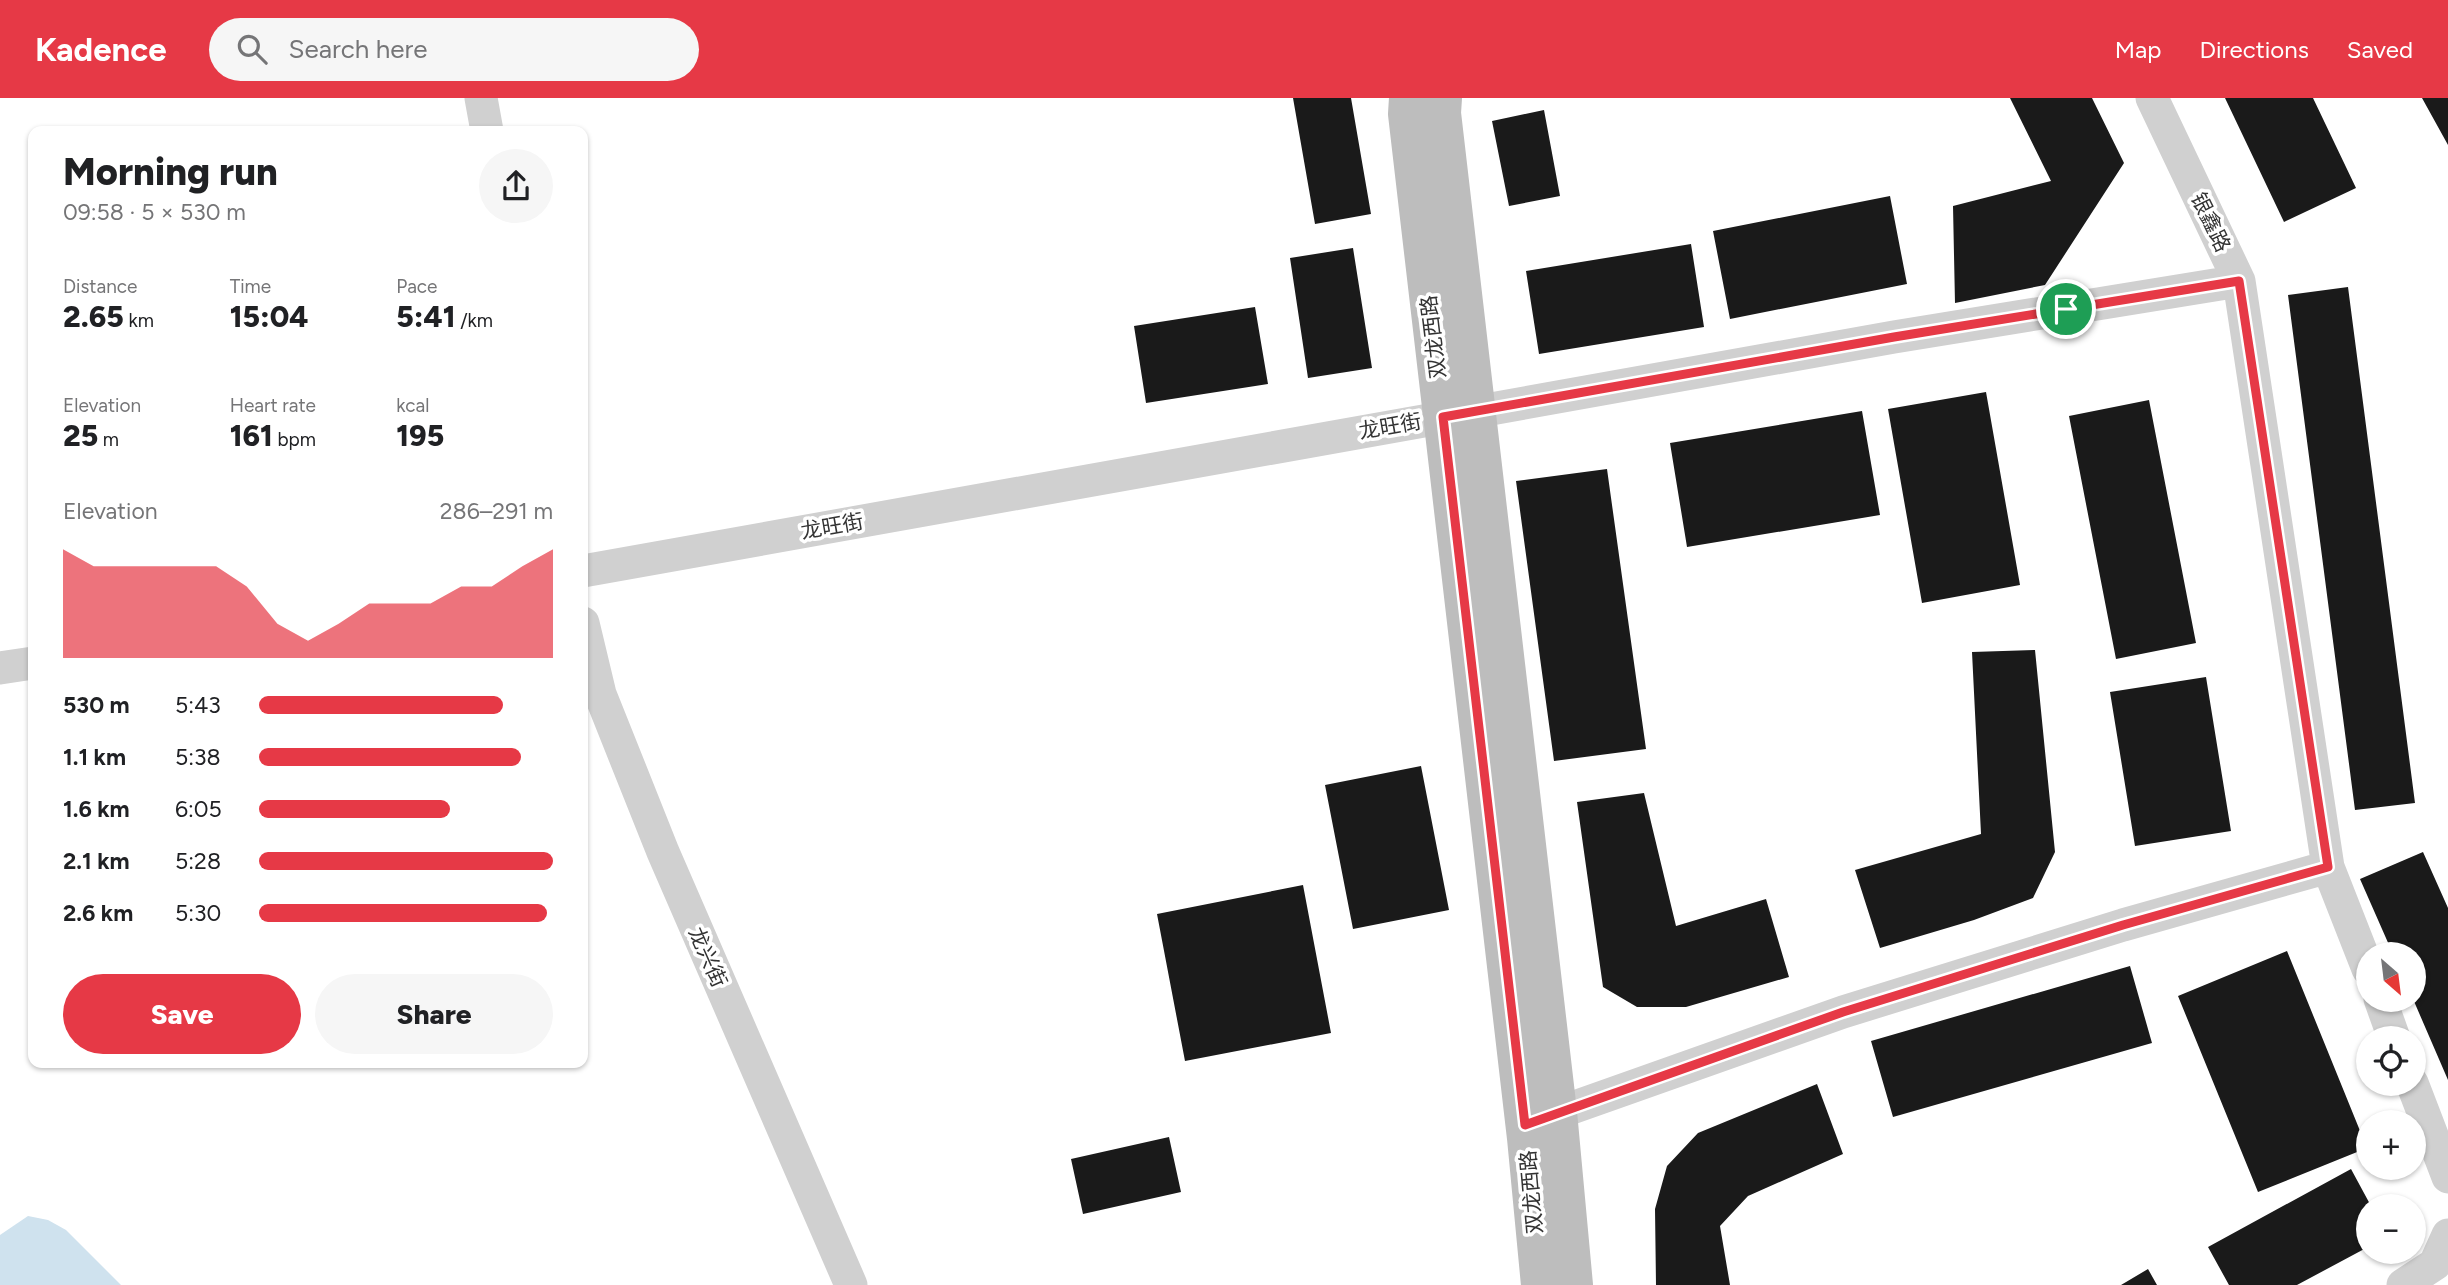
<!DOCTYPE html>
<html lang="en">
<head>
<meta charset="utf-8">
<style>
  :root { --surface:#fff; --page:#f6f6f6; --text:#202124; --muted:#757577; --accent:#e63946 }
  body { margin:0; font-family:Figtree,"Noto Sans SC",sans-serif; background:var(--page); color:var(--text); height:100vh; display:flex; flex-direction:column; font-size:26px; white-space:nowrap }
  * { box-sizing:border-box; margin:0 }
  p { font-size:23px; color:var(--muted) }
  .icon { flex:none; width:38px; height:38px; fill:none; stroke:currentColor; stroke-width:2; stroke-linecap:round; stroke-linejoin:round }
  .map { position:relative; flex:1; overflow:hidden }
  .panel { position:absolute; left:28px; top:28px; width:560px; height:942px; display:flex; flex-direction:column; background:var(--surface); border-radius:14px; box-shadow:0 2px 5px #0004 }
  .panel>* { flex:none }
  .needle { width:46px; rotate:152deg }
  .fabs { position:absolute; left:2356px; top:844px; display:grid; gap:14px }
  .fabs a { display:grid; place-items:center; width:70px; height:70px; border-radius:50%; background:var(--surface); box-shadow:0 2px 5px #0004; font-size:35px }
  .pin { position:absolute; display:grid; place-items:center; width:60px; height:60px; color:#fff; margin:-30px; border:4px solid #fff; border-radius:50%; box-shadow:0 2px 7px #0007 }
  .round { display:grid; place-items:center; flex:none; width:74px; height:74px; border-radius:37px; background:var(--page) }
  .head { display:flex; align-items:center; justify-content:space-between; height:119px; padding:0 35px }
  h1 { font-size:38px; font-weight:800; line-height:52px }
  .stats { display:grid; grid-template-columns:repeat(3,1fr); gap:10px; height:119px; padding:7px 35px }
  .stats div { display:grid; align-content:center }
  .stats b { font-size:30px; font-weight:800 }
  .stats small { font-size:19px; font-weight:400 }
  .stats p { font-size:19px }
  .chart { height:196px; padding:14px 35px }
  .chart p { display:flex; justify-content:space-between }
  .chart svg { width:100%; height:126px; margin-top:7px; fill:var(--accent); opacity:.7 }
  .cta { display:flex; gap:14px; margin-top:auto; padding:14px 35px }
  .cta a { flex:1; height:80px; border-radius:42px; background:var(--accent); color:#fff; font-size:28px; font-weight:800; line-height:80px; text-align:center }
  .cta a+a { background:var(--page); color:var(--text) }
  ul { padding:0 35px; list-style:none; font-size:23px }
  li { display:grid; grid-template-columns:112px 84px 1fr; align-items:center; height:52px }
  li i { height:18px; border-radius:9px; background:var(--accent) }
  header { display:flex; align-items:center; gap:42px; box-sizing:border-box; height:98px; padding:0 35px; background:var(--accent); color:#fff }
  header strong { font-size:33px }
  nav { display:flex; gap:38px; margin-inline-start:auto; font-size:24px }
  .search { width:490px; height:63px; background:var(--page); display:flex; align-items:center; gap:18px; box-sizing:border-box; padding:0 24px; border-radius:38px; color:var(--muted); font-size:26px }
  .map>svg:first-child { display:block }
</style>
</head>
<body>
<header>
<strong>Kadence</strong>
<div class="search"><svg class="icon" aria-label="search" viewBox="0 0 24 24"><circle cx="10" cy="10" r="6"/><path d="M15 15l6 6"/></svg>Search here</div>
<nav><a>Map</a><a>Directions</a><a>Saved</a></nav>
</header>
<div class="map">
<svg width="2448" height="1187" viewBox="0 0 2448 1187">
  <rect width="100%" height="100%" fill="#fff"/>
  <path fill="#cfe2ee" d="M28,1118l20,4 18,10 55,55h-121v-50z"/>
  <path fill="#1a1a1a" d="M1293,0h58l20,116 -56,10z
    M2010,0h82l32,65 -79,122 -90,18 -2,-97 98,-25z
    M2225,0h88l43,90 -72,34z
    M2422,0h26v47z
    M1544,12l16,86 -51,10 -17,-85z
    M1890,98l17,88 -177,35 -17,-88z
    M1691,146l13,83 -165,27 -13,-83z
    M1353,150l19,120 -64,10 -18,-120z
    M2348,189l67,516 -60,7 -67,-515z
    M1255,209l13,77 -122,19 -12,-77z
    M1986,294l34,193 -98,18 -34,-194z
    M2149,302l47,243 -80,16 -47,-243z
    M1862,313l18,104 -193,32 -17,-104z
    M1607,371l39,280 -92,12 -38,-280z
    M2035,552l20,202 -22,46 -59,22 -94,28 -25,-78 126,-36 -9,-182z
    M2206,579l25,154 -96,15 -25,-154z
    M1421,668l28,144 -96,19 -28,-144z
    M1644,695l32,133 90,-27 23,78 -103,30h-49l-34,-20 -26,-185z
    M2423,754l25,56v172l-35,-81v-45h-20l-33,-75z
    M1303,787l28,148 -146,28 -28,-147z
    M2287,853l80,197 -109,44 -80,-196z
    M2130,868l22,77 -259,74 -22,-76z
    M1817,986l26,70 -95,42 -28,30 10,59h-74l-1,-76 12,-43 31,-33z
    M1169,1039l12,55 -98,22 -12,-55z
    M2351,1071l20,37h-3v41l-71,38h-68l-21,-38z
    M2148,1171l9,16h-36z"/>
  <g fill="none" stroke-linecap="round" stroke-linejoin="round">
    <path stroke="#d0d0d0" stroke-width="33" d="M481,0l6,33
      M2152,0l87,183 89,586 40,102
      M583,473l1311,-234 345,-56
      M583,525l17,71 63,158 188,433
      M0,570l33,-5
      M2380,901l14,39
      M2412,985l36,94
      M1535,1023l308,-109 280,-87 205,-58
      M2403,1187l32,-21 13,-29"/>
    <path stroke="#bdbdbd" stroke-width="38" d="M1408,0l-1,16 119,1024 14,147
      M1443,0l-1,15 116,999 16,173"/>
  </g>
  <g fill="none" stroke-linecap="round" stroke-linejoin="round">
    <g stroke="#fff" stroke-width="14">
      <path id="route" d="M2239,183l89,586 -205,58 -280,87 -318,113 -82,-708 451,-80z"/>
    </g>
    <use href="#route" stroke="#e63946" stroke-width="9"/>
  </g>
  <g text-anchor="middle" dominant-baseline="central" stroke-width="7" stroke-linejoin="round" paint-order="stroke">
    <g font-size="21" fill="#333" stroke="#fff">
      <text transform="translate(2211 124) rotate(64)">银鑫路</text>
      <text transform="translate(1433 239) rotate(-97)">双龙西路</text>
      <text transform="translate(1390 328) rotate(-10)">龙旺街</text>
      <text transform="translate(832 428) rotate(-10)">龙旺街</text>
      <text transform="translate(708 859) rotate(66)">龙兴街</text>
      <text transform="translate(1531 1094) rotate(-95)">双龙西路</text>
    </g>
  </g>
</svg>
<div class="fabs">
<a><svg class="needle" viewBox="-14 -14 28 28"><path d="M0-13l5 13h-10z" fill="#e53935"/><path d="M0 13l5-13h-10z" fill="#757577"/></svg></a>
<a><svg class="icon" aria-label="locate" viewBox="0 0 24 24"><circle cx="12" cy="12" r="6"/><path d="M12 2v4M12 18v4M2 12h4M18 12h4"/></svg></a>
<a>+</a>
<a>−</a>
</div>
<div class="pin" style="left:2066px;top:211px;background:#1e9e55"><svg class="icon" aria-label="arrive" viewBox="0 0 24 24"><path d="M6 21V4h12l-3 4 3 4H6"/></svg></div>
<section class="panel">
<div class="head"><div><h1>Morning run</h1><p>09:58 · 5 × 530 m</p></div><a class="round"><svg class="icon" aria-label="share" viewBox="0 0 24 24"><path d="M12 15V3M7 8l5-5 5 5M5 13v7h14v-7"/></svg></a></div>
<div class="stats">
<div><p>Distance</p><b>2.65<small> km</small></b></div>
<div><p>Time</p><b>15:04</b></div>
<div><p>Pace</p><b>5:41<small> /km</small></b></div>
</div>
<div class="stats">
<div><p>Elevation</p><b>25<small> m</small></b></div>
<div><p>Heart rate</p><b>161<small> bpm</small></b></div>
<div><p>kcal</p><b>195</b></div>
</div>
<div class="chart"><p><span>Elevation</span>286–291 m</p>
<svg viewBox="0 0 160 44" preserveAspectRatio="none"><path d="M0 44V6L10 12L20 12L30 12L40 12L50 12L60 19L70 32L80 38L90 32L100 25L110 25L120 25L130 19L140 19L150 12L160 6V44z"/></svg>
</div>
<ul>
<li><b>530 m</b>5:43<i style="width:83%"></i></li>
<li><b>1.1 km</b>5:38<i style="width:89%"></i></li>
<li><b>1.6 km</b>6:05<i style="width:65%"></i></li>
<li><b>2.1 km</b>5:28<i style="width:100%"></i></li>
<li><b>2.6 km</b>5:30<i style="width:98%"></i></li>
</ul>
<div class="cta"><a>Save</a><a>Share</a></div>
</section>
</div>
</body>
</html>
